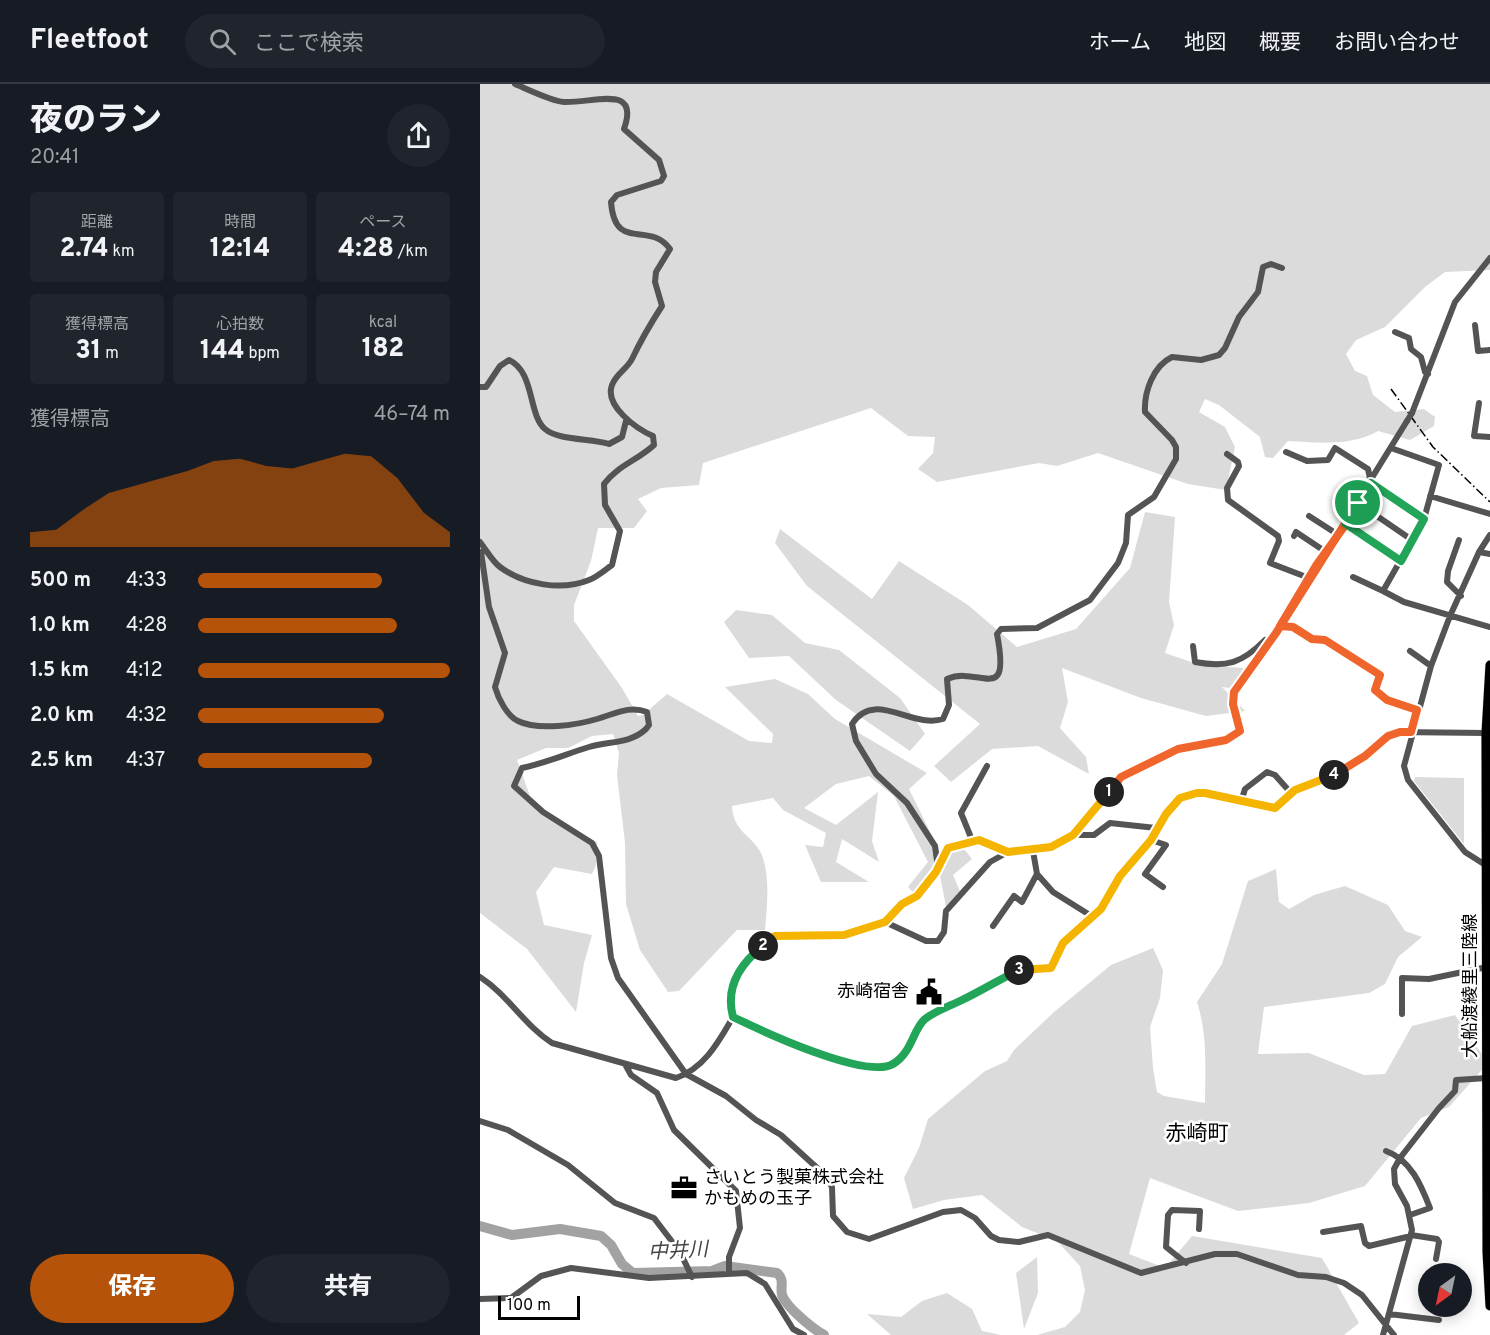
<!DOCTYPE html>
<html lang="ja">
<head>
<meta charset="utf-8">
<style>
  :root { --surface:#171b24; --page:#20242c; --text:#f1f3f6; --muted:#9ea1a6; --line:#363941; --accent:#b45309 }
  body { margin:0; font-family:Overpass,"Noto Sans JP",sans-serif; background:var(--page); color:var(--text); height:100vh; display:flex; flex-direction:column; font-size:22px; white-space:nowrap }
  * { box-sizing:border-box; margin:0 }
  p { font-size:20px; color:var(--muted) }
  .icon { flex:none; width:33px; height:33px; fill:none; stroke:currentColor; stroke-width:2; stroke-linecap:round; stroke-linejoin:round }
  .map { position:relative; flex:1; overflow:hidden }
  .details { display:flex; flex-direction:column; background:var(--surface); width:480px }
  .details>* { flex:none }
  .needle { width:39px; rotate:213deg }
  .fabs { position:absolute; left:938px; top:1179px; display:grid; gap:12px }
  .fabs a { display:grid; place-items:center; width:54px; height:54px; border-radius:50%; background:var(--surface); box-shadow:0 3px 15px #0003; font-size:30px }
  .scale { position:absolute; left:18px; bottom:15px; width:82px; box-sizing:border-box; padding-left:6px; border:3px solid #000; border-top:0; font-size:16px; line-height:21px; white-space:nowrap; color:#000; -webkit-text-stroke:4px #fff; paint-order:stroke }
  .pin { position:absolute; display:grid; place-items:center; width:51px; height:51px; color:#fff; margin:-26px; border:3px solid #fff; border-radius:50%; box-shadow:0 2px 6px #0007 }
  .km { position:absolute; width:30px; height:30px; margin:-15px; border-radius:50%; background:#222; color:#fff; font-size:16px; line-height:30px; text-align:center }
  .round { display:grid; place-items:center; flex:none; width:63px; height:63px; border-radius:32px; background:var(--page) }
  .overview { display:flex; align-items:center; justify-content:space-between; height:102px; padding:0 30px }
  h1 { font-size:33px; font-weight:800; line-height:45px }
  .stats { display:grid; grid-template-columns:repeat(3,1fr); gap:9px; height:102px; padding:6px 30px }
  .stats div { display:grid; align-content:center; border-radius:6px; background:var(--page); text-align:center }
  .stats b { font-size:26px; font-weight:800 }
  .stats small { font-size:16px; font-weight:400 }
  .stats p { font-size:16px }
  .chart { height:168px; padding:12px 30px }
  .chart p { display:flex; justify-content:space-between }
  .chart svg { width:100%; height:108px; margin-top:6px; fill:var(--accent); opacity:.7 }
  .cta { display:flex; gap:12px; margin-top:auto; padding:12px 30px }
  .cta a { flex:1; height:69px; border-radius:36px; background:var(--accent); color:#fff; font-size:24px; font-weight:800; line-height:69px; text-align:center }
  .cta a+a { background:var(--page); color:var(--text) }
  ul { padding:0 30px; list-style:none; font-size:20px }
  li { display:grid; grid-template-columns:96px 72px 1fr; align-items:center; height:45px }
  li i { height:15px; border-radius:8px; background:var(--accent) }
  header { display:flex; align-items:center; gap:36px; box-sizing:border-box; height:84px; padding:0 30px; background:var(--surface); border-bottom:2px solid var(--line) }
  header strong { font-size:28px }
  nav { display:flex; gap:33px; margin-inline-start:auto; font-size:21px }
  .search { width:420px; height:54px; background:var(--page); display:flex; align-items:center; gap:15px; box-sizing:border-box; padding:0 21px; border-radius:33px; color:var(--muted); font-size:22px }
  main { display:flex; flex:1; min-height:0 }
  .map>svg:first-child { display:block }
</style>
</head>
<body>
<header>
<strong>Fleetfoot</strong>
<div class="search"><svg class="icon" aria-label="search" viewBox="0 0 24 24"><circle cx="10" cy="10" r="6"/><path d="M15 15l6 6"/></svg>ここで検索</div>
<nav><a>ホーム</a><a>地図</a><a>概要</a><a>お問い合わせ</a></nav>
</header>
<main>
<section class="details">
<div class="overview"><div><h1>夜のラン</h1><p>20:41</p></div><a class="round"><svg class="icon" aria-label="share" viewBox="0 0 24 24"><path d="M12 15V3M7 8l5-5 5 5M5 13v7h14v-7"/></svg></a></div>
<div class="stats">
<div><p>距離</p><b>2.74<small> km</small></b></div>
<div><p>時間</p><b>12:14</b></div>
<div><p>ペース</p><b>4:28<small> /km</small></b></div>
</div>
<div class="stats">
<div><p>獲得標高</p><b>31<small> m</small></b></div>
<div><p>心拍数</p><b>144<small> bpm</small></b></div>
<div><p>kcal</p><b>182</b></div>
</div>
<div class="chart"><p><span>獲得標高</span>46–74 m</p>
<svg viewBox="0 0 160 44" preserveAspectRatio="none"><path d="M0 44V38L10 37L20 29L30 22L40 19L50 16L60 13L70 9L80 8L90 11L100 12L110 9L120 6L130 7L140 16L150 30L160 38V44z"/></svg>
</div>
<ul>
<li><b>500 m</b>4:33<i style="width:73%"></i></li>
<li><b>1.0 km</b>4:28<i style="width:79%"></i></li>
<li><b>1.5 km</b>4:12<i style="width:100%"></i></li>
<li><b>2.0 km</b>4:32<i style="width:74%"></i></li>
<li><b>2.5 km</b>4:37<i style="width:69%"></i></li>
</ul>
<div class="cta"><a>保存</a><a>共有</a></div>
</section>
<div class="map">
<svg width="1010" height="1251" viewBox="0 0 1010 1251">
  <rect width="100%" height="100%" fill="#fff"/>
  <path fill="#dbdbdb" d="M0,0h1010v186l-45,2 -20,15 -40,40 -29,13 -10,14 9,17 12,5 6,19 22,17 29,-3 11,8 -1,9 -24,14 -32,-9c-25,15 -61,12 -90,10l-15,17 -8,-1 -5,-20 -41,-32 -14,-6 -6,13 26,15 10,20 -9,43 -38,-6 -90,-31 -41,13 -18,-3 -102,19 -19,-13 15,-16 2,-16 -27,-1 -37,-28 -168,55 -4,22 -38,3 -23,11 9,12 -13,17h-36l-7,33 -17,44v16l48,67 16,28 5,-1 24,-21 82,47 23,2 1,-9 -48,-47 50,-8 33,15 27,25 92,54 -18,16 33,67 19,-11 11,14 -19,16 7,16 -14,16 -7,-37 -22,26 -9,-9 20,-25 -34,-66 -25,-20 -33,8 -32,24 32,17 42,-33 -6,49 7,21 -37,-23 -6,23 33,20h-48l-16,-37 18,2 3,-14 -43,-23 -10,-12 -41,8c1,28 24,30 31,52 7,22 4,49 2,72h-28l-58,61 -11,1 -28,-42 -14,-46 -1,-61 -8,-68 2,-22 -6,-19 -21,2 -24,12h-22l-29,12 13,36 31,29 36,17 -1,23 -4,9 -38,-7 -18,25 8,33 48,10 -8,28 -8,49 -49,-63 -47,-36z
    M665,428l30,5 -6,85 5,23 -9,28 35,12 57,4 -27,19 -8,-1 23,24 -39,5 -65,-18 -79,-30 6,34 -8,26 26,29 3,17 -51,-28 -46,3 -41,33 -17,-16 46,-42 -173,-138 -32,-43 5,-14 92,70 27,-38 69,44 49,42 59,-18 54,-61z
    M256,526l36,5 33,28 34,7 61,48 25,36 -15,17 -74,-51 -47,-44 -40,2 -25,-36z
    M935,693l49,1v66l-50,-63z
    M796,785l3,33 10,7 25,-14 31,-9 43,19 17,26 17,6 -24,20 -13,27 -16,9 -105,14 -6,47 51,-1 55,22 21,-1 27,-48 43,-11 33,48 -39,44 -28,11 -56,68 -56,17 -71,8 -88,-33 -21,76 36,14 27,-32 130,22 37,65 -15,12h-307l28,-8 15,-15 5,-22 -5,-24 -23,-25 -35,-14 -40,-32 -38,5 -31,9 -9,-31 15,-30 9,-29 57,-48 22,-10 7,-11 40,-38 57,-47 42,-17 10,22 -3,28 -10,29 3,41 4,24 7,4 41,7c0,-34 3,-67 -8,-101l25,-38 26,-83z
    M557,1173l1,36 -14,36 -8,-56z
    M467,1209l25,16 10,22 19,4h-110l-24,-21 34,3 21,-16z"/>
  <g fill="none" stroke-linecap="round" stroke-linejoin="round">
    <path stroke="#a2a2a2" stroke-width="10" d="M0,1142l32,9 48,-6 41,7 10,9 11,19 11,9 79,-2 13,-5 52,7c8,7 3,13 5,22 4,12 31,34 42,40"/>
    <g stroke="#dbdbdb" stroke-width="10">
      <path id="primary" d="M1010,581l-4,68 1,519 3,54"/>
    </g>
    <path stroke="#545454" stroke-width="6" d="M995,241l3,26 12,-1
      M915,248l14,6 2,11 10,8 4,15 3,2
      M0,303h6l14,-21 9,-6c26,12 19,55 36,69 14,12 47,9 64,15l13,-7 4,-16
      M999,319l-5,33 16,1
      M932,329l43,-111 35,-44
      M911,364l48,17 -15,54 -41,72 21,11 86,25
      M806,368l21,9 21,-1 7,-12 33,21 3,14 53,36
      M747,370l11,8 1,4 -12,22 1,12 50,36 1,5 -9,22 39,15
      M950,412l60,18
      M878,419l54,37
      M829,432l28,18
      M865,439l56,38
      M814,452l2,-4 30,20
      M979,456l-11,31 -1,11 14,14
      M0,458c7,9 12,19 20,25 24,18 62,24 89,13 8,-3 16,-10 23,-15l8,-34 -15,-26 -1,-21c13,-18 34,-24 50,-39l-1,-9c-16,-7 -49,-30 -41,-51 4,-11 15,-16 20,-26 9,-19 19,-36 30,-53l-7,-24 1,-10 14,-23c-21,-29 -55,4 -59,-47l6,-7 44,-14 3,-5 -5,-16 -35,-31c16,-45 -29,-26 -60,-27 -13,-1 -37,-13 -49,-18
      M1,468l8,55 16,46 -10,34c3,11 12,29 23,34 20,10 59,4 79,-2 18,-5 32,-14 50,-7l2,13 -3,4c-16,15 -37,12 -57,18 -23,7 -43,16 -67,21l-8,18 29,26 49,31 7,13 12,102 7,20 68,96 40,22 30,24 25,15 45,41 6,11 1,29 14,16 22,7 74,-27 18,-2 14,8 16,18 8,4 20,2 29,-7 93,38 74,-19h22l61,21 28,2 18,6 18,12 32,40
      M999,468l11,-17
      M873,493l30,14
      M800,541l13,2 19,12 13,1 55,35 -5,15 12,10 30,10
      M713,562l2,16c32,6 47,1 70,-22
      M930,567l21,15
      M761,718l4,-13 22,-17 8,3 16,18
      M593,751h21l16,-12 46,5
      M492,756l-11,-27 26,-47
      M671,756l15,5 -21,29 18,13
      M553,767l4,23 16,18 40,25
      M1007,782l-22,-14 -57,-72 -4,-14 27,-100 19,-50 29,-64 11,2
      M458,784l-3,-22 -28,-43 -31,-29 -20,-33 -4,-17c22,-35 60,5 91,-5l6,-14 -2,-26c33,-14 64,28 50,-45l4,-5 36,-1 53,-28 28,-37 8,-20 2,-28 26,-18 22,-38v-12l-4,-7 -27,-28c-1,-20 8,-46 27,-55l29,3 18,-5 6,-7 14,-31 19,-25 5,-25 8,-3 11,4
      M405,838l41,19h12l6,-9 2,-21 44,-49 18,-10 43,-5 22,-12 48,-58 57,-28 55,-11 8,-10 -8,-24 1,-12 42,-59 131,-212
      M513,842l21,-30 8,6 15,-28
      M0,893c28,18 44,48 72,66l124,35c29,-10 43,-37 57,-61 -7,-28 6,-51 26,-69 6,-4 12,-11 20,-12 33,-7 67,5 100,-11 9,-5 15,-14 24,-21 23,-17 32,-30 45,-56l31,-8 29,12
      M922,930v-36l27,1 58,-12
      M253,933c26,13 125,58 150,51 27,-7 26,-30 40,-47 5,-6 86,-48 97,-51 10,-3 21,0 31,-2l12,-25 38,-34 19,-33 31,-36 15,-26 14,-16 16,-5h9l70,15 20,-18 24,-8 35,-19 42,-31 90,1
      M146,982l5,9 26,18 17,37 62,61 4,37 -11,29v16
      M0,1037l28,9 60,35 47,38 39,15 26,34 12,25
      M906,1067c25,9 35,34 44,57l-20,7
      M843,1148l38,-6 4,17 4,3 42,-10
      M931,1151l26,4 2,3 -3,17
      M706,1179l-20,-16 2,-32 4,-5 28,1 -1,18
      M0,1215l31,-1 30,-22 30,-8 78,10 98,-5 18,11 28,45 11,6
      M909,1230l50,6
      M903,1251l29,-105 -5,-24 -12,-22 -1,-15 6,-11 39,-50 16,-17 1,-11 31,-2"/>
    <use href="#primary" stroke="#000" stroke-width="9"/>
    <path stroke="#000" stroke-width="1.5" stroke-dasharray="9 3 1.5 3" stroke-linecap="butt" d="M911,305l42,58 57,55"/>
    <path stroke="#545454" stroke-width="6" d="M927,337l5,-8"/>
  </g>
  <g fill="none" stroke-linecap="round" stroke-linejoin="round">
    <g stroke="#fff" stroke-width="12">
      <path id="split-1" d="M629,708l12,-15 57,-28 48,-9 14,-9 -7,-27 1,-12 42,-59 82,-130"/>
    </g>
    <g stroke="#fff" stroke-width="12">
      <path id="split-2" d="M283,862l12,-10 69,-1 41,-13 17,-18 15,-8 19,-24 12,-24 31,-8 29,12 43,-5 22,-12 36,-43"/>
    </g>
    <g stroke="#fff" stroke-width="12">
      <path id="split-3" d="M283,862c-23,18 -38,41 -30,71 29,14 133,63 160,47 19,-11 20,-35 32,-45 10,-8 25,-13 37,-19 19,-9 38,-21 57,-30"/>
    </g>
    <g stroke="#fff" stroke-width="12">
      <path id="split-4" d="M539,886l32,-2 12,-25 38,-34 19,-33 31,-36 15,-26 14,-16 17,-5h8l70,15 20,-18 39,-15"/>
    </g>
    <g stroke="#fff" stroke-width="12">
      <path id="split-5" d="M854,691l31,-19 23,-20 12,-4h11l6,-22 -30,-10 -12,-10 5,-15 -55,-35 -13,-1 -19,-12 -13,-1 37,-62 29,-40"/>
    </g>
    <g stroke="#fff" stroke-width="12">
      <path id="split-6" d="M866,440l55,37 23,-42 -53,-36 -13,20"/>
    </g>
    <use href="#split-1" stroke="#f0652b" stroke-width="8"/>
    <use href="#split-2" stroke="#f5b400" stroke-width="8"/>
    <use href="#split-3" stroke="#22a559" stroke-width="8"/>
    <use href="#split-4" stroke="#f5b400" stroke-width="8"/>
    <use href="#split-5" stroke="#f0652b" stroke-width="8"/>
    <use href="#split-6" stroke="#22a559" stroke-width="8"/>
  </g>
  <defs>
    <g id="civic-bare" transform="scale(2.07)"><path d="M-.6-6.5H3V-4.5H.6V-3L4-1V1h2V6H-6V1h2V-1L-.6-3ZM-1.2 2.5V6h2.4V2.5Z" fill="#000" stroke="#fff" stroke-width="2.5" paint-order="stroke"/></g>
    <g id="office-bare" transform="scale(2.07)"><path d="M-6-3h4V-5.5h4V-3h4V5H-6ZM-1-4.5V-3h2v-1.5ZM-6 0V1H6V0Z" fill="#000" stroke="#fff" stroke-width="2.5" paint-order="stroke"/></g>
  </defs>
  <g fill-rule="evenodd">
    <use href="#civic-bare" x="449" y="908"/>
    <use href="#office-bare" x="204" y="1104"/>
  </g>
  <g text-anchor="middle" dominant-baseline="central" stroke-width="5" stroke-linejoin="round" paint-order="stroke">
    <g font-size="18" fill="#000" stroke="#fff">
      <text transform="translate(991 902) rotate(-90)">大船渡綾里三陸線</text>
    </g>
    <g font-size="18" fill="#000" stroke="#fff" text-anchor="end">
      <text x="429" y="908">赤崎宿舎</text>
      <text x="224" y="1094" text-anchor="start">さいとう製菓株式会社<tspan x="224" dy="21">かもめの玉子</tspan></text>
    </g>
    <g font-size="20" font-style="italic" fill="#434343" stroke="#fff">
      <text transform="translate(198 1168) rotate(-3)">中井川</text>
    </g>
    <g font-size="21" fill="#000" stroke="#fff">
      <text x="717" y="1050">赤崎町</text>
    </g>
  </g>
</svg>
<div class="fabs">
<a><svg class="needle" viewBox="-14 -14 28 28"><path d="M0-13l5 13h-10z" fill="#e53935"/><path d="M0 13l5-13h-10z" fill="#9ea1a6"/></svg></a>
</div>
<div class="scale">100 m</div>
<div class="pin" style="left:878px;top:419px;background:#1e9e55"><svg class="icon" aria-label="arrive" viewBox="0 0 24 24"><path d="M6 21V4h12l-3 4 3 4H6"/></svg></div>
<b class="km" style="left:629px;top:708px">1</b>
<b class="km" style="left:283px;top:862px">2</b>
<b class="km" style="left:539px;top:886px">3</b>
<b class="km" style="left:854px;top:691px">4</b>
</div>
</main>
</body>
</html>
